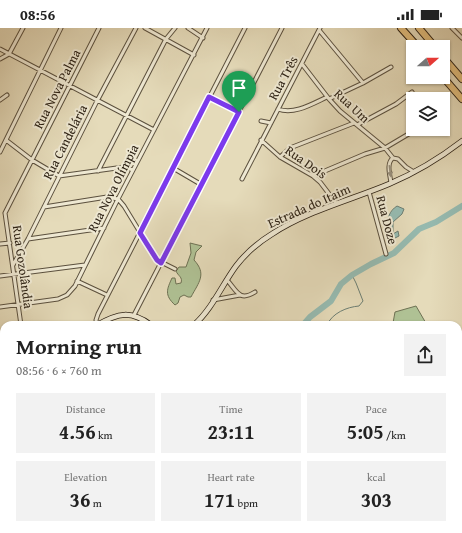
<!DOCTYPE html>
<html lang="en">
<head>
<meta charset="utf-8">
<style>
  :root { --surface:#fff; --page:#f2f2f2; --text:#222; --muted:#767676 }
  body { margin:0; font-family:"Gentium Book Plus",serif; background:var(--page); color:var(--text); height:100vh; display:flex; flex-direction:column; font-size:15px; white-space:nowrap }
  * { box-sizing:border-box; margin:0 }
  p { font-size:13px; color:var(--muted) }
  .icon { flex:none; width:22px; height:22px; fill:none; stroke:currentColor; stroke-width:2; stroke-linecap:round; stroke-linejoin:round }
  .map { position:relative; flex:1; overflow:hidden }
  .details { position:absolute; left:0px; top:293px; width:462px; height:212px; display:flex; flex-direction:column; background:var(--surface); border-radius:12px 12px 0 0; box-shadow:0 1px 3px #0004 }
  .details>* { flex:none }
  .needle { width:26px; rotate:69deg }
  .fabs { position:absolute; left:406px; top:12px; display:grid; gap:8px }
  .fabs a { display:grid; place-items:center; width:44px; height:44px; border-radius:0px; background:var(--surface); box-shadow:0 1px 3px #0004; font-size:20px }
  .pin { position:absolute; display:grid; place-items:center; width:34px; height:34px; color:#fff; margin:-41px -17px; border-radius:50% 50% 50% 0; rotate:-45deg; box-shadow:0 0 4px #0007 }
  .pin .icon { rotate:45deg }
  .round { display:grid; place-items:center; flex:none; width:42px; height:42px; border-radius:0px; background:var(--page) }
  .headline { display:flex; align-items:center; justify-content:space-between; height:68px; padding:0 16px }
  h1 { font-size:22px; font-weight:700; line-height:30px }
  .metrics { display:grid; grid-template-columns:repeat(3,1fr); gap:6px; height:68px; padding:4px 16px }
  .metrics div { display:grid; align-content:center; border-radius:0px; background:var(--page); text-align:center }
  .metrics b { font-size:20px; font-weight:700 }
  .metrics small { font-size:11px; font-weight:400 }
  .metrics p { font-size:11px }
  .status { display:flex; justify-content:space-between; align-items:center; height:28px; padding:0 20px; background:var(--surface); direction:ltr }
  .status svg { height:11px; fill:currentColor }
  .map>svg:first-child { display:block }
</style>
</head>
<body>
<div class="status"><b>08:56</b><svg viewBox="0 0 49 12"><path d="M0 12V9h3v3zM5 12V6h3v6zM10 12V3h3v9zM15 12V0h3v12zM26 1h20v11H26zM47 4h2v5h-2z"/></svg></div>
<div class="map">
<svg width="462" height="505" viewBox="0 0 462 505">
  <rect width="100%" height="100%" fill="#e5dbba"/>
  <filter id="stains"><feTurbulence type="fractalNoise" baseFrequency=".005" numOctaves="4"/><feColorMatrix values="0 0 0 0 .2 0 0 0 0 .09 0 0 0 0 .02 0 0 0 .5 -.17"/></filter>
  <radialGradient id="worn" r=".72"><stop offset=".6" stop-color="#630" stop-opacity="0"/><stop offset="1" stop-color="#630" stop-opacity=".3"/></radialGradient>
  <path fill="#afc194" stroke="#6e7254" d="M190,215l12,3 -6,6 -2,8c13,14 5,22 -3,37h-3l-4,-2 -4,2 -2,6 -3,2c-11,-10 -8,-16 -3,-27h3l1,6 5,-1c2,-6 -3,-7 -5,-12l3,-4h7l5,-14z
    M416,278l11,19h-36l2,-2 2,-11z
    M458,310l4,2v53l-4,3z"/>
  <path fill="#96bbb1" stroke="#6c7e73" d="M397,178l7,3 -2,5 -9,8v12l5,-3 1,5 -6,3h-2l-3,-10 -2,-2c2,-9 3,-16 11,-21z
    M4,454v36l-4,2v-35z"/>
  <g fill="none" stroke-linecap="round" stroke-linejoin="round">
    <path stroke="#6c7e73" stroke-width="1" d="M327,297c5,-12 20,-18 32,-19l4,-5 -7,-18 -4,-8"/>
    <path stroke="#96bbb1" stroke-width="6" d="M303,297l7,-8 21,-16 10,-17 11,-9 19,-11 23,-11 25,-24 17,-7 26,-16"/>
    <g stroke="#5b503e" stroke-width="5">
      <path id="street" d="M145,0l49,27
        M188,0l15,10
        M452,0l10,10
        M319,2l44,53
        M0,21l154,81
        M0,31l9,-5 14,-26
        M302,36l27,35 11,12 45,37 8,10
        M209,69l30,15
        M329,71l34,-16 28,-16
        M0,72l7,-5
        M278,81c16,6 34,-5 49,-12
        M261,93l10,2
        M357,97l39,-21 16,-12
        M6,112l26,20 27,16 65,-9 9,3
        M261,112l19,17 33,19 7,6 16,21
        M0,124l61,-124
        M280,129l10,-9 64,-25
        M173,140l29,17
        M98,143l68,-132 9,-11
        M313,148l52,-22 20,-6 32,-19
        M242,151l78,-151
        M391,155c-1,-8 -5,-20 2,-25l5,1 8,8 8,5
        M369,164l17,62
        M44,179l63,-10 11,2 6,7 33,54 18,9
        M5,185l94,-185
        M5,185l16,112
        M28,211l76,-11
        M0,216l10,-1
        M13,237l15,-26 69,-138 39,-73
        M0,248l85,-11
        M227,252c10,11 12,22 28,12
        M77,253l30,14
        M213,272l27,-5
        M0,279l58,-8 9,-4 8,-9 43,-87 89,-171
        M134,287l148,-287
        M97,297l-1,-5 2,-6 147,-286
        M0,310h4
        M0,375l4,-1
        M0,407l4,-1
        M0,442l4,-3
        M458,448l4,-1
        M458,471l4,7
        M0,500h4
        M82,501l4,4
        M30,505l4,-4"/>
    </g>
    <g stroke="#2d2215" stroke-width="6">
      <path id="secondary" d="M97,297c21,-12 34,-15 54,0
        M194,297c18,-16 28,-40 42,-59 10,-13 23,-24 36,-32 35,-23 79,-34 117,-50 26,-11 51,-26 73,-43
        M0,342l4,-1"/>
    </g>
    <g stroke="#2d2215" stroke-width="8">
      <path id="highway" d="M401,0l17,19
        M419,0l16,19
        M443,29l19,22
        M443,49l19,22"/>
    </g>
    <use href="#street" stroke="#eee8d2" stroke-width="3"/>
    <use href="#secondary" stroke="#eee8d2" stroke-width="4.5"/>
    <use href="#highway" stroke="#e2be7d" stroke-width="6"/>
  </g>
  <defs><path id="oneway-solid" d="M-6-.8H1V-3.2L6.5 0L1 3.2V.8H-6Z"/></defs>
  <use fill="#978f7d" href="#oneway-solid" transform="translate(390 143) rotate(83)"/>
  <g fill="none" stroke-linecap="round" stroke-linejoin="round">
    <g stroke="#fff" stroke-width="8">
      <path id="route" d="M209,69l30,15 -78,151 -4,-3 -17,-27z"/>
    </g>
    <use href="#route" stroke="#7c3aed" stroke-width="5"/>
  </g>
  <g text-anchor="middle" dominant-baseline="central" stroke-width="4" stroke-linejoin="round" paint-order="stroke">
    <g font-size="13" fill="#2d2215" stroke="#eee8d2">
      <text transform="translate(283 50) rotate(-62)">Rua Três</text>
      <text transform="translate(57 61) rotate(-63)">Rua Nova Palma</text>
      <text transform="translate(352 78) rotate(43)">Rua Um</text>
      <text transform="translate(65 114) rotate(-63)">Rua Candelária</text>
      <text transform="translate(306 134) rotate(35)">Rua Dois</text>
      <text transform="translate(113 160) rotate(-63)">Rua Nova Olímpia</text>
      <text transform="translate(309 178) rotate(-24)">Estrada do Itaim</text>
      <text transform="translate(387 192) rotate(75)">Rua Doze</text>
      <text transform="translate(23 239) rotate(82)">Rua Gozolândia</text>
    </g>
  </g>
  <rect width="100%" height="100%" filter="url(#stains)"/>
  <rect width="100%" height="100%" fill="url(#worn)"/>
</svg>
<div class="fabs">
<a><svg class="needle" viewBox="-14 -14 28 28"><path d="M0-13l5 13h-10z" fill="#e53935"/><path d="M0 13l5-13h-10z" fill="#767676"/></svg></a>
<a><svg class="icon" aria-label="layers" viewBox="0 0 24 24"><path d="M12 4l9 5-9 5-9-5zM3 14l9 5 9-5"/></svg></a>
</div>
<div class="pin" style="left:239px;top:84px;background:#1e9e55"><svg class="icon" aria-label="arrive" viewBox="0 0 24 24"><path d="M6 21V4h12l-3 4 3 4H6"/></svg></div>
<section class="details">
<div class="headline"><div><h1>Morning run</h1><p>08:56 · 6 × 760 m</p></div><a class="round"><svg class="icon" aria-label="share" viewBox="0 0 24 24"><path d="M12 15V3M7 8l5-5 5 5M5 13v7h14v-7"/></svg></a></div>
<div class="metrics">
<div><p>Distance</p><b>4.56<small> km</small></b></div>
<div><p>Time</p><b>23:11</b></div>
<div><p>Pace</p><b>5:05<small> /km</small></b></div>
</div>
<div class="metrics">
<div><p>Elevation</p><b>36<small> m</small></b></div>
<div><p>Heart rate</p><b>171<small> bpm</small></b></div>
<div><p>kcal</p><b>303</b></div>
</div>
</section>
</div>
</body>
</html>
